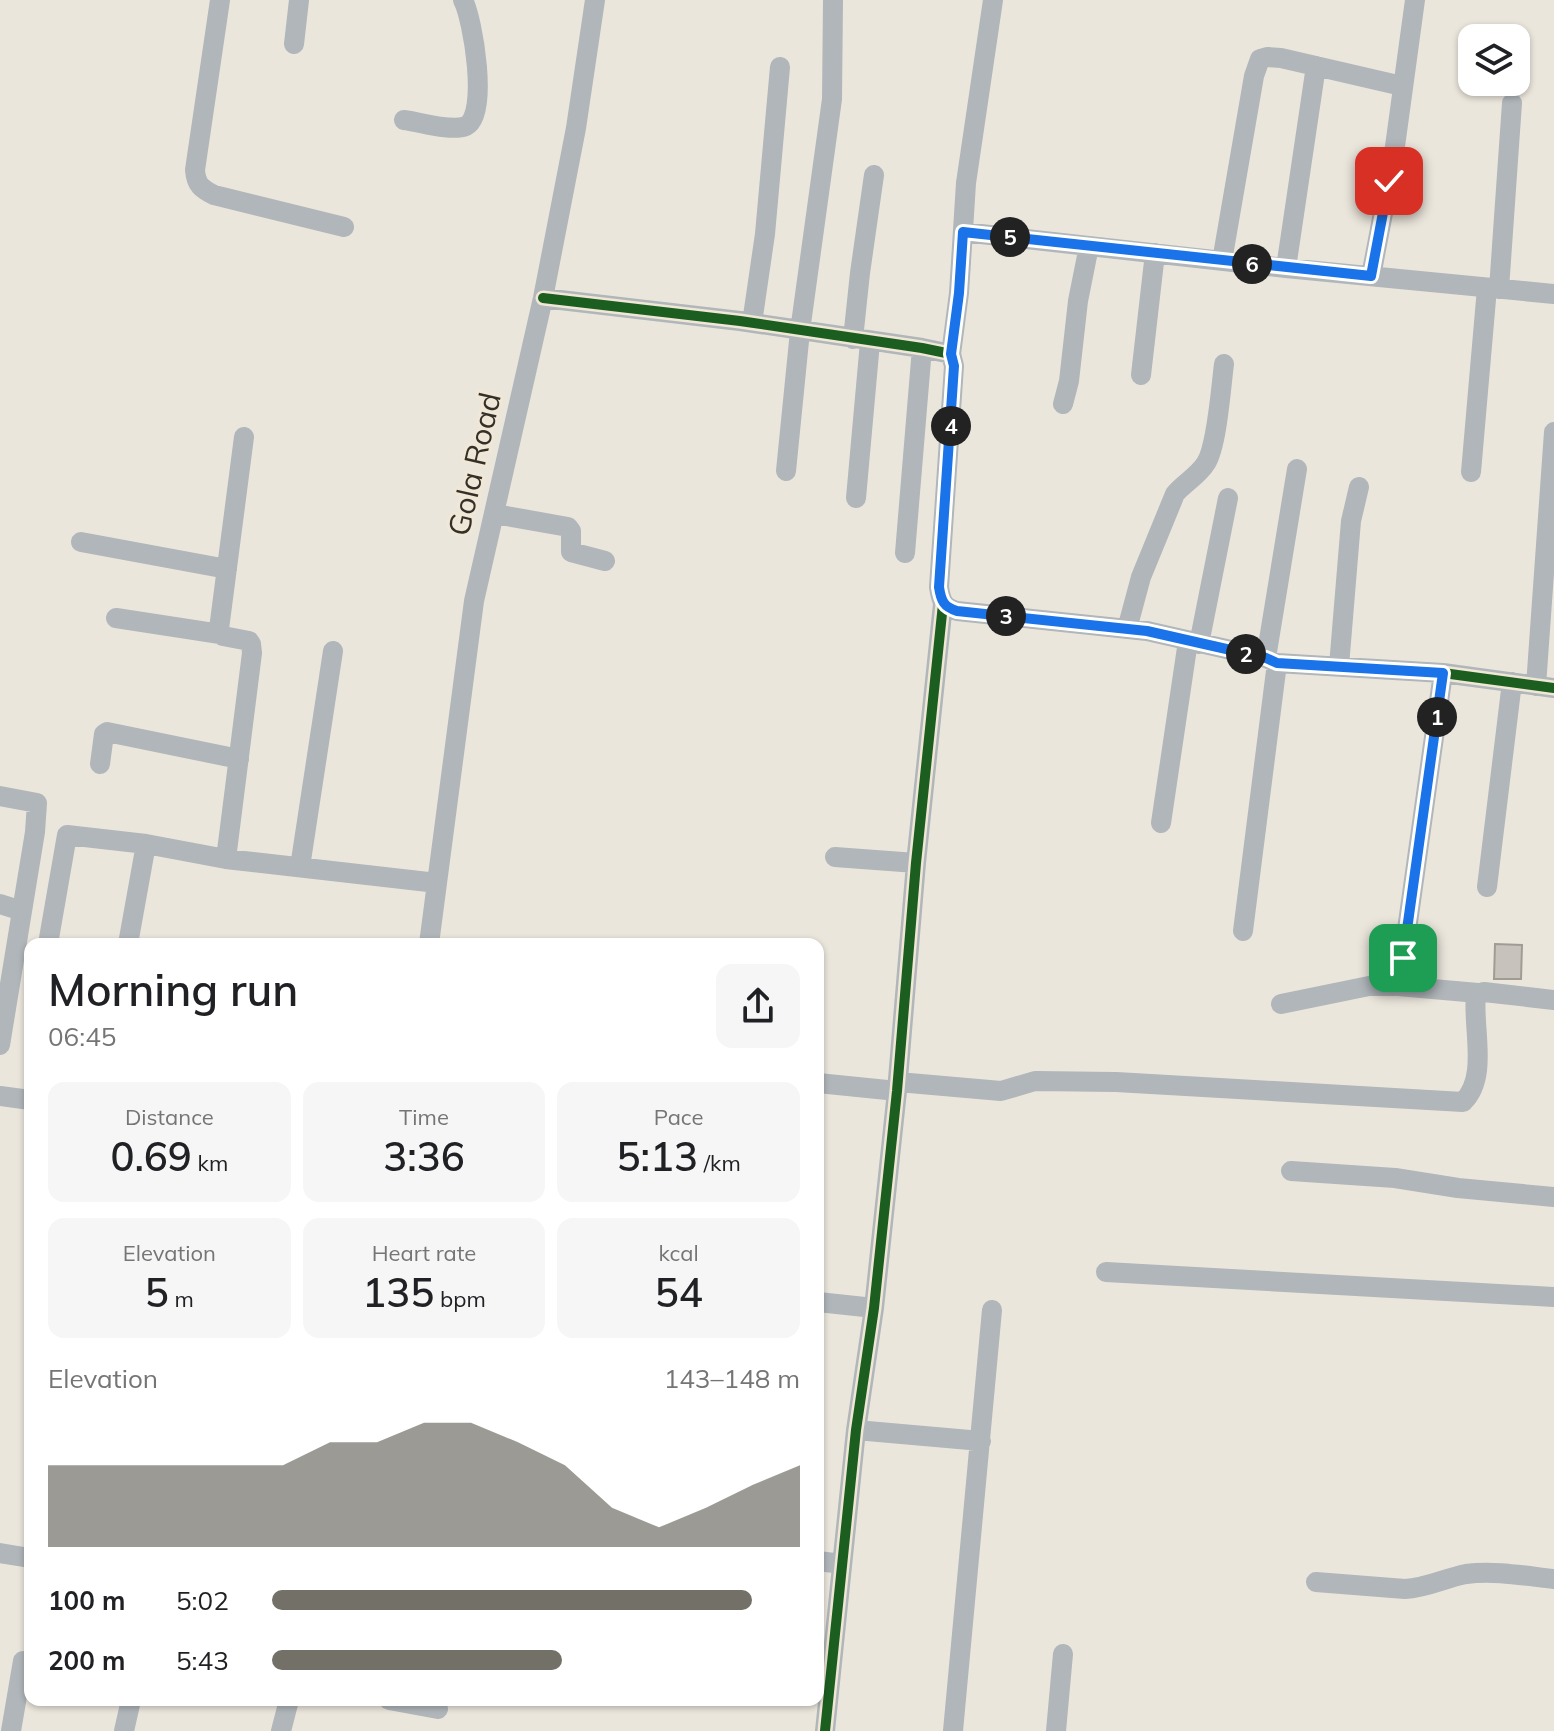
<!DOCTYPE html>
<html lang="en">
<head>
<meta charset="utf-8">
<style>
  :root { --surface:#fff; --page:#f6f6f6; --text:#202124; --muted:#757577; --accent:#737068 }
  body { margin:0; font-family:Mulish,sans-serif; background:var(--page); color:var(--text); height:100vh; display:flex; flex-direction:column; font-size:30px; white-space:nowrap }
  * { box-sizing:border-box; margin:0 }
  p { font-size:26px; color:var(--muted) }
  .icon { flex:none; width:44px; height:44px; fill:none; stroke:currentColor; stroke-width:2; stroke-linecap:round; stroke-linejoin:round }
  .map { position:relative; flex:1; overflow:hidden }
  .sheet { position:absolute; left:24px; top:938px; width:800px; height:768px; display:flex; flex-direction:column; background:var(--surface); border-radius:16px; box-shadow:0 2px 6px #0004 }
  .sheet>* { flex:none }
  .buttons { position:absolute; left:1458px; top:24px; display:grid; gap:16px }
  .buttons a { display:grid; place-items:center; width:72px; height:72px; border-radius:16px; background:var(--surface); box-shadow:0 2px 6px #0004; font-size:40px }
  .pin { position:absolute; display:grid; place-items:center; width:68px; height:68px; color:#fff; margin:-34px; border-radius:16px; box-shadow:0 4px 12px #0006 }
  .km { position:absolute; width:40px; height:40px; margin:-20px; border-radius:50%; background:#222; color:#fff; font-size:22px; line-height:40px; text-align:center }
  .round { display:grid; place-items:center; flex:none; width:84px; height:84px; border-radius:16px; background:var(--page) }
  .overview { display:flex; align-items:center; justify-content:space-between; height:136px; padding:0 24px }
  h1 { font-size:44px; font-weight:600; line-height:60px }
  .figures { display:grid; grid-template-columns:repeat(3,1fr); gap:12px; height:136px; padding:8px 24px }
  .figures div { display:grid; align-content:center; border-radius:16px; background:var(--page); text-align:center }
  .figures b { font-size:40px; font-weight:600 }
  .figures small { font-size:22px; font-weight:400 }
  .figures p { font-size:22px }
  .chart { height:224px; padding:16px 24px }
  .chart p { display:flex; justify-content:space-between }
  .chart svg { width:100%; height:144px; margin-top:8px; fill:var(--accent); opacity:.7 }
  ul { padding:0 24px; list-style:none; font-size:26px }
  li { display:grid; grid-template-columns:128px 96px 1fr; align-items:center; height:60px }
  li i { height:20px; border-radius:10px; background:var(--accent) }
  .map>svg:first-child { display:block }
</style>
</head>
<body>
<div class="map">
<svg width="1554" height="1731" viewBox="0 0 1554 1731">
  <rect width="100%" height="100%" fill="#ebe6dc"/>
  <path fill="#c7c3bc" stroke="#a09c94" stroke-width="2" d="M1495,944l27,1 -1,34h-27z"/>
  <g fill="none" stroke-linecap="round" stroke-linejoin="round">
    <path stroke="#b0b6ba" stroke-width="20" d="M220,0l-25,170c1,15 7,19 19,25l130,32
      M294,44l5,-44
      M404,120c16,2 47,12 62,6 23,-11 7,-107 -3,-126
      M963,232l323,36 268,26
      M1222,261l32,-185 6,-17 7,-2 14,1 121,28
      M1286,268l30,-202
      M1371,276l22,-115 22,-161
      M1499,289l13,-186
      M543,298l197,23 182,27 29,6 3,12 -15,221c2,14 4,20 18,24l190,20 119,27 11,5 166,10 111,15
      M752,323l13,-89 15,-167
      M853,339l7,-66 14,-98
      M951,354l8,-61 7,-110 27,-183
      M1141,375l14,-122
      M1063,404l6,-23 9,-80 11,-55
      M786,471l14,-140 32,-232 1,-99
      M1471,472l16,-184
      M856,498l14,-156
      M495,514l73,13 3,4v21l34,9
      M81,542l146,27
      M905,553l17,-205
      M116,618l104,16
      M1127,629l14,-52 34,-83c9,-11 23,-18 31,-31 11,-17 15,-76 18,-99
      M1199,644l29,-146
      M1266,658l31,-189
      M1339,666l12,-145 8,-34
      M1536,686l18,-254
      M100,764l4,-30 3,-2 132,27
      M0,796l37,7 -2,29 -35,213
      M1161,823l27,-182
      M835,857l81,6
      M226,859l26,-206 -1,-9 -2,-3 -26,-5 -4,-7 25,-192
      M300,867l33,-216
      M1487,887l25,-205
      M0,904l22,7
      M1243,931l34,-268
      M48,944l19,-109 79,9 80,15 211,24
      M128,944l18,-100
      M429,944l45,-343 69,-303 33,-170 19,-128
      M1403,958l40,-285
      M1281,1004l88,-18h29l80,7
      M898,1082l103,9 34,-10 81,1 347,20c26,-25 9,-75 13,-108l8,-2 70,8
      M818,1083l79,8
      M0,1096l30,4
      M1291,1171l104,7 63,10 96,9
      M1106,1272l448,25
      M818,1302l56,6
      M856,1430l125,11
      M0,1553l30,5
      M818,1561l24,3
      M1316,1582l89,7c22,-1 40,-11 61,-15 28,-4 60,2 88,5
      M389,1700l49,9
      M11,1731l12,-70
      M124,1731l7,-31
      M281,1731l8,-31
      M825,1731l31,-301 18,-122 23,-217 19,-228 27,-259
      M953,1731l39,-421
      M1056,1731l7,-77"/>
    <g stroke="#f1e7d6" stroke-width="15">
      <path id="cycleway" d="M543,298l197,23 182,27 29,6 3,12 -15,221c2,14 4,20 18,24l190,20 119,27 11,5 166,10 111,15
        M825,1731l31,-301 18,-122 23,-217 19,-228 27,-259"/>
    </g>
    <use href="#cycleway" stroke="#1b5e20" stroke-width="10"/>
  </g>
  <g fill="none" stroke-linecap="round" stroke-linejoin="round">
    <g stroke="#fff" stroke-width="16">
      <path id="route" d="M1389,181l-18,95 -408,-44 -4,61 -8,61 3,12 -15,221c2,14 5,20 18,24l190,20 119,27 11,5 166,10 -40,285"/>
    </g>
    <use href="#route" stroke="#1a73e8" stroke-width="10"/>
  </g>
  <g text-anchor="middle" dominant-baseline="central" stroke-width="6" stroke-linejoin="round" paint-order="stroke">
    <g font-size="30" fill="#333029" stroke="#f1e7d6">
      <text transform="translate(474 464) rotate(-77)">Gola Road</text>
    </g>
  </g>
</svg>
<div class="buttons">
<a><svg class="icon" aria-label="layers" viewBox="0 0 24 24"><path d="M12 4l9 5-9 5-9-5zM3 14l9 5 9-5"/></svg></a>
</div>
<div class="pin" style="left:1403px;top:958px;background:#1e9e55"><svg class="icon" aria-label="arrive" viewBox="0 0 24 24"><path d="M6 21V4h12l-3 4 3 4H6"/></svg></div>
<div class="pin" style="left:1389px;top:181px;background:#d93025"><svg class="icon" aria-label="check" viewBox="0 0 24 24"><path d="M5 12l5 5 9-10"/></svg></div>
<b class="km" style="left:1437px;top:717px">1</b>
<b class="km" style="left:1246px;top:654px">2</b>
<b class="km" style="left:1006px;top:616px">3</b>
<b class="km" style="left:951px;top:426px">4</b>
<b class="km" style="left:1010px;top:237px">5</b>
<b class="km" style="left:1252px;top:264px">6</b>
<section class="sheet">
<div class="overview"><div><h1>Morning run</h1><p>06:45</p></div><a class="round"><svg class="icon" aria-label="share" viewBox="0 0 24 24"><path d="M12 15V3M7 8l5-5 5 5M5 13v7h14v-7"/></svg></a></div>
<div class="figures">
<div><p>Distance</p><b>0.69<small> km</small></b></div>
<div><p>Time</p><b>3:36</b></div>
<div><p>Pace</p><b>5:13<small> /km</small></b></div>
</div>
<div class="figures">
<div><p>Elevation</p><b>5<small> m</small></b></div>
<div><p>Heart rate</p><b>135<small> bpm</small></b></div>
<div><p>kcal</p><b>54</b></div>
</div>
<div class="chart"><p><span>Elevation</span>143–148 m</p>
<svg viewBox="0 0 160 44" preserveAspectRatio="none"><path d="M0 44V19L10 19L20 19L30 19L40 19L50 19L60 12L70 12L80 6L90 6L100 12L110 19L120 32L130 38L140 32L150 25L160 19V44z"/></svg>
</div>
<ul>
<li><b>100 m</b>5:02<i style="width:91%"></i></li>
<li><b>200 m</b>5:43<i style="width:55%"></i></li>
</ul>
</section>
</div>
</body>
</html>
